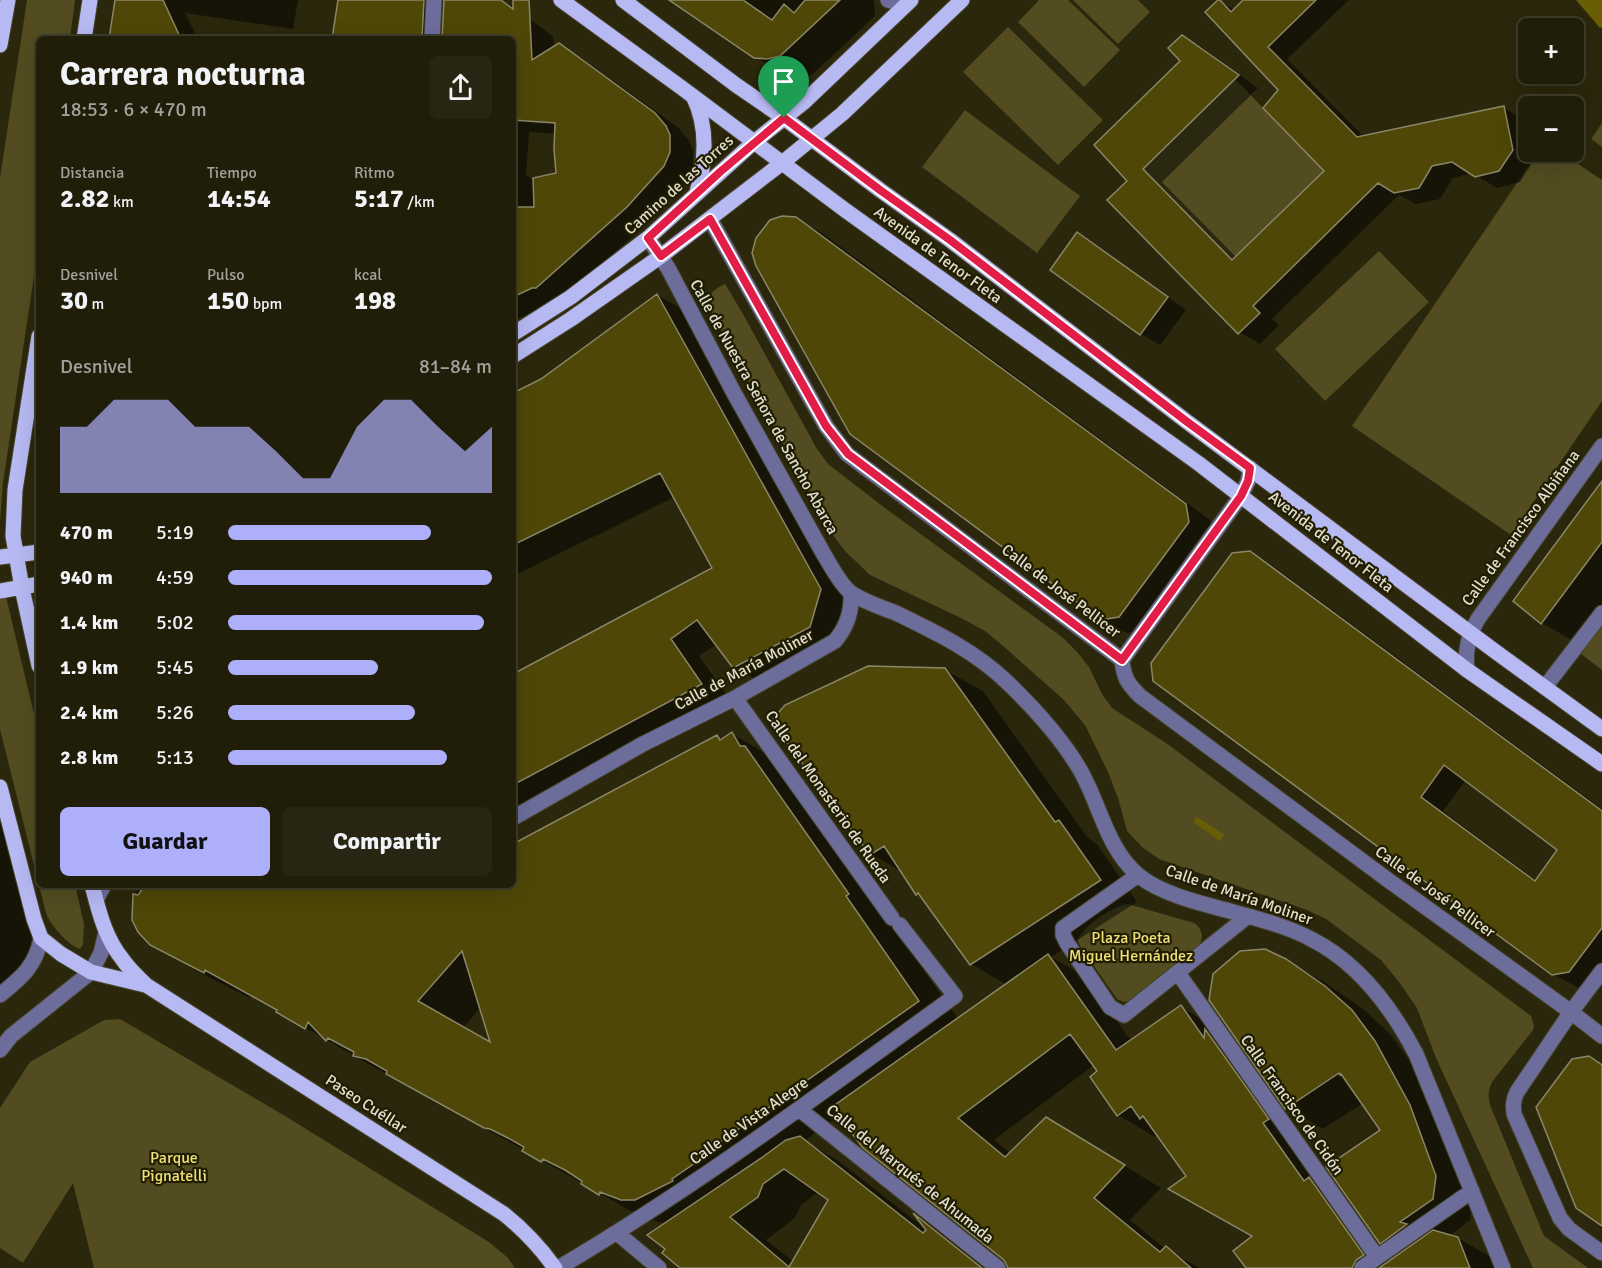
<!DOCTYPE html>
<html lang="es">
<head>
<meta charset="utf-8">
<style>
  :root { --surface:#201d09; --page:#282612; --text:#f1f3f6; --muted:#a2a29c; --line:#3d3b2a; --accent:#adaffb }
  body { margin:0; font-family:Signika,sans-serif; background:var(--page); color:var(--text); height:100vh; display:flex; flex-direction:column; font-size:22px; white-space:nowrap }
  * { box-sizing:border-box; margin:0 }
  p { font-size:20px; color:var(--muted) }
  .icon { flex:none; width:33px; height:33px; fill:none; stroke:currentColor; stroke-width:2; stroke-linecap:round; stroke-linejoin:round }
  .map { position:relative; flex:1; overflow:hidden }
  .panel { position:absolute; left:36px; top:36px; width:480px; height:852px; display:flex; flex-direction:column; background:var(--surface); border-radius:9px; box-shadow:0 6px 24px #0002,0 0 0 2px var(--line) }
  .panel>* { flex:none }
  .tools { position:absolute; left:1518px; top:18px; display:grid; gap:12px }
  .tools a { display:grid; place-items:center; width:66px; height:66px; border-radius:9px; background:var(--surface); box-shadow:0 6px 24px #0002,0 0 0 2px var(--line); font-size:30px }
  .pin { position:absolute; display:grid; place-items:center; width:51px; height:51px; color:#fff; margin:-62px -26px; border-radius:50% 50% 50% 0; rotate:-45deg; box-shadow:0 0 6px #0007 }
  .pin .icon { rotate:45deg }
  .round { display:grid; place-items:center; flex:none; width:63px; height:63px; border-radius:9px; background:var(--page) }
  .headline { display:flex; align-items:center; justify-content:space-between; height:102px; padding:0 24px }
  h1 { font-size:33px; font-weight:700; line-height:45px }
  .stats { display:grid; grid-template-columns:repeat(3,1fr); gap:9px; height:102px; padding:6px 24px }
  .stats div { display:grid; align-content:center }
  .stats b { font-size:26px; font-weight:700 }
  .stats small { font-size:16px; font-weight:400 }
  .stats p { font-size:16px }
  .chart { height:168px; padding:12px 24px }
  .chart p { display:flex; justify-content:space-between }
  .chart svg { width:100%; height:108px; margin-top:6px; fill:var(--accent); opacity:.7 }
  .cta { display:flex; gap:12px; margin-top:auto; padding:12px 24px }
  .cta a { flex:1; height:69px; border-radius:9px; background:var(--accent); color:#111; font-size:24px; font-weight:700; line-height:69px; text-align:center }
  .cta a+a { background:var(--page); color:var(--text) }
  ul { padding:0 24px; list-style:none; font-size:20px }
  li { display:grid; grid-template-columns:96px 72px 1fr; align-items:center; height:45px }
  li i { height:15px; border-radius:8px; background:var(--accent) }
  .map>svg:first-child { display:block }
</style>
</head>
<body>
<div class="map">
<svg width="1602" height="1268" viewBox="0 0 1602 1268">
  <rect width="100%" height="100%" fill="#2a270c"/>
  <path fill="#524c20" d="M27,0h48l-5,39h-31v204l-36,240 -3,39v-344z
    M1039,0h29l52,50 -36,37 -66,-65z
    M1073,0h65l12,12 -32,32z
    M1008,27l95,93 -45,45 -95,-93z
    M1235,79l89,92 -92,89 -89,-91z
    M965,110l115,86 -43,57 -115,-86z
    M1602,123v24l-11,-8z
    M1538,152h22l42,28v221l-91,134 -159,-109z
    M1379,251l50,51 -104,99 -50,-52z
    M725,284l18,30 74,135 11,15 57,44 177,129 16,16 11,14 13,27 10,14 54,35 365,273 3,9 -1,5 -41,52c-4,9 -4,14 -2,23l54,131 44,32h-55l-97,-210 -19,-50 -18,-26 -18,-22 -55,-41 -19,-9 -148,-51 -17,-12 -15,-16 -9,-33 -10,-26 -23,-47 -21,-25 -62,-55 -17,-14 -24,-13 -91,-43 -24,-23 -14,-18 -123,-226c0,-15 2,-17 16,-24z
    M0,588h4l35,147v150h36l9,39 -1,21 -3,4c-12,-4 -30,-24 -34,-36l-46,-184z
    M1602,624v46l-22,-17z
    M1128,904l66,19c8,5 11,15 4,23l-67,54 -7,2 -7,-3 -37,-53 -2,-6c6,-15 35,-34 50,-36z
    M120,1019l165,97 204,126 19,16 7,10h-421l-21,-85 -50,80 -23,-15v-140l30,-46 74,-42z"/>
  <path fill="#695e06" d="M1576,0h26v27l-2,1z
    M1197,817l27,18 -4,6 -27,-19z"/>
  <path fill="#0007" fill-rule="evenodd" d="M117,0h181l-5,29 -108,-16 13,26h-87z
    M340,0h99l-1,33 5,3 2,-36h58l50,36 1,12 5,-3 24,14 96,69 10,13 4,9v16l-5,14 -37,40 -91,81h-4l-43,20v-282h-179zM529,132l27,2 2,40 -27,6v-2l-5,-3z
    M673,0h201l1,16 -62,58 -13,3 -12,-1 -33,-19z
    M1245,0h104l-62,59 77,78 140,-29 21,12 3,17v15h3l2,10 -13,20 -23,6 -25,-15 -19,5 -13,21 -24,5 -17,-9 -127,124 7,6 -19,19 -21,-12 -109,-151 52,-120v-25l21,12 55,40 -96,94 75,76 89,-87 -46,-81 -61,-89 16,9z
    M796,219l26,14 388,287 3,17 -69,93 -17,3 -25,-15z
    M1078,234l19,11 89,65 -26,35 -19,-11z
    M657,295l30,17 163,295 -11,36 -76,41 -29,-17 -17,-23 -18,12 32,45 -218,115v-140l201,-107 -39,-72 -162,79v-181l29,-15z
    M1602,483v131l-23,30 -37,-21 -27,-22z
    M1249,552l24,14 329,243v164l-9,12 -16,2 -24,-13 -398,-293zM1466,780l93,70 -22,31 -94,-70z
    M945,670l38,21 105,147 8,5 41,59 -86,55 35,20 45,64 50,-34 37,22 12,16 13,7 62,89 -5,3 34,50 13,7 43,61 11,-8 -20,-11 1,-112 -19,-28 -40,26 -37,-22v-147l38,22 39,27 26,24 23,31 35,64 26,70 -3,22 -21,16 9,2 38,22 3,8h-251l6,-32 -65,-60 -31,-42 -3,3 -37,-22 -19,-44 -5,-6 -100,75 17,14 73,-13 77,47 -31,32 35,29 35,19h-191l-1,-5 -168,-148 -36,26 33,19 90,70 -8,-12 32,18 40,32h-302l-24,-44 -19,-6 -1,1 -121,-69 -152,-84 -94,-54 1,-2 -28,-16 -1,4 -53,-27 -46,-27 -16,-48 6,-11h372v-35l204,-113 5,3 10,-6 45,26 181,259 49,-34 -36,-21 -47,-66 -7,-4 -13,-21 -33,-19zM481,1007l12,39 -30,-18zM818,1192l12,8 -36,62 -28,-22 29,-22 6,-13z
    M0,799l42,147 -42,47z"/>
  <path fill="#4e4707" stroke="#8a8668" stroke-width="1.5" fill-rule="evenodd" d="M115,0h48l18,39h-72z
    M338,0h86l-2,39h-90z
    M444,0h57l12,9v-9h16l3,60 27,-17 96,70 11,13 4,9v17l-6,14 -37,41 -91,81h-4l-19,9v-90h21l-1,-29 23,-5 -2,-24 1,-26 -42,-3v-81h-71z
    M669,0h74l29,20 12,-16 10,9 11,-13h35l-60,56 -13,3 -13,-1z
    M1218,0h2l11,12 12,-12h73l-48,47 89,90 147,-31 9,44 -14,21 -24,6 -23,-15 -20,4 -13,22 -25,5 -16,-10 -125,123 7,7 -22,21 -131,-134 20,-19 -33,-36 86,-84 -12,-13 14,-13 57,40 -96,94 89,91 92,-89 -61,-63 15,-18 -73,-78z
    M782,216l14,1 390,287 3,18 -70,95 -18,3 -251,-186 -94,-168 -4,-13 4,-15 14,-18z
    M1077,232l91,65 -28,38 -90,-65z
    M657,294l164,295 -11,38 -77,41 -36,-48 -26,19 31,45 -189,101v-111l199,-106 -52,-95 -147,72v-152l28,-14z
    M1602,481v61l-61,82 -28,-23z
    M1250,551l352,260v117l-33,44 -17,3 -399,-294 -2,-18 81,-110zM1444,765l113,85 -22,31 -114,-84z
    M868,666l77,2 110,154 4,-2 42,60 -131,85 -52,-72 -2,2 -32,-49 -14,9 -99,-134 14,-16z
    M732,732l8,14h5l104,148 -3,2 73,105 -210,149 2,2 -39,27 1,2 -38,19h-14l-21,-8 -1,3 -18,-11 1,-3 -17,-11 -22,-11 -2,3 -19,-11 2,-4 -16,-9 -18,-9 -6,-1 -98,-54 1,-3 -21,-12 -13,-3 1,-4 -26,-14 -2,3 -18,-19 -3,7 -29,-17 1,-2 -72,-40 -1,3 -54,-28 -12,-13 -6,-12 1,-26 5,1 7,-10h368v-41l204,-109 3,5zM462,951l28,91 -72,-41z
    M1265,949l21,10 39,27 27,24 23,31 35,64 26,71 -3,23 -33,23 7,2 -27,20 -54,-77 54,-37 -39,-56 -1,1 -1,-2 -54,36 -76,-109 4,-26 27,-23z
    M1048,954l68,96 65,-45 23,33 1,-9 64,90 -6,4 41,58 5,-4 55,78 -8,5 -4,8h-106l-13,-17 19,-15 -84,-47 18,-13 -43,-60 -3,3 -9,-13 -14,10 -27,-39 7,-6 -27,-37 -112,84 47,39 41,-40 79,48 -31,33 66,54 6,-6 25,22h-183l-4,-8 -141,-112 -31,-41z
    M1589,1056l13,9v161l-26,-18 -40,-101 36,-48z
    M800,1136l123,97 3,-3 -13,-17 69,55h-302l-18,-15 3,-4 -18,-14 117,-79 22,-16zM784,1169l44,31 -39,67 -59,-50 28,-20 5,-13z
    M1433,1230l25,7 12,31h-91z"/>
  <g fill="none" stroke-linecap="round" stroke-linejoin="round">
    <g stroke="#47442b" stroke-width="17">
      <path id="minor" d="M888,0l13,4 7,-1
        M432,39l2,-39
        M710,219l116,207 21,28 275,206c2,18 5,23 18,36l248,184 183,132 31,24
        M648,238l20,30 66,125 88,158c7,12 18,33 28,41 8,7 35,17 46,21 39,19 79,38 111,69 27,26 53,54 72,86 21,35 27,80 59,107 21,18 61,28 88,35 28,8 59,15 85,29 48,24 81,69 105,115l87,214
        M1122,660l119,-164 7,-15 2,-13
        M1467,670c-2,-20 1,-34 11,-51l124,-173
        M1545,687l57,-74
        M735,698l157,220
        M513,818l130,-74 92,-46 100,-57c12,-14 17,-30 16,-48
        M1138,875l-75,53v7l4,8 43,64 14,8 124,-99
        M96,900l8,-15
        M1602,971l-31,41 -54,80c-4,8 -4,13 -3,22l46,104 9,11 33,24
        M1178,973l199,284
        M0,995c21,-17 36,-29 41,-57
        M0,1050l11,-14 80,-64 10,-19 5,-21
        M799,1109l199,159
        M617,1233l42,35
        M558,1268c138,-81 267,-178 397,-272l-55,-71
        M1362,1268l110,-77"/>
    </g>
    <g stroke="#47442b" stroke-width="17">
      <path id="major" d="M561,0l121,88 163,122 353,253 269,207 135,94
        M623,0l113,85 48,33 96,72 70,50 236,181 310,231 106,77
        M84,39l6,-39
        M0,45l8,-45
        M693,96c15,30 13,64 4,96
        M513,334l58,-37 77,-59 106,-96 49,-39 108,-103
        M39,336l-24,154 -2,46 9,52 17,78
        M513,356l58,-37 90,-63 121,-93 60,-49 120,-114
        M0,557l39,-5
        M0,591l39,-7
        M0,787l34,132 7,19 20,16 30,18 54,13
        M92,885c7,27 13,53 31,75 6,9 15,17 23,25l358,229c20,16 36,33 51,54"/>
    </g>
    <use href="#minor" stroke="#6c6d9b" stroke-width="15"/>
    <use href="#major" stroke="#b6b9f2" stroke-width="15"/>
  </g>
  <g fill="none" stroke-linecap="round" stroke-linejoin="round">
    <g stroke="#fff" stroke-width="12">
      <path id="route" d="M784,118l96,72 70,50 236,181 64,47 -2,13 -7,15 -119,164 -274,-206 -22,-28 -116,-207 -49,37 -13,-18 72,-66z"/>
    </g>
    <use href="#route" stroke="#e11d48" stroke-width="8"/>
  </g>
  <g text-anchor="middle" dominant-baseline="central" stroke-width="4.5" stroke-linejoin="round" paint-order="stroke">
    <g font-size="16" fill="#e0dece" stroke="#211d03">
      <text transform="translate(679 185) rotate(-42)">Camino de las Torres</text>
      <text transform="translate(938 255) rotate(36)">Avenida de Tenor Fleta</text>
      <text transform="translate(764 407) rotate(61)">Calle de Nuestra Señora de Sancho Abarca</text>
      <text transform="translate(1521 528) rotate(-54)">Calle de Francisco Albiñana</text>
      <text transform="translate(1331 542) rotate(38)">Avenida de Tenor Fleta</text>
      <text transform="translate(1061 591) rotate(37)">Calle de José Pellicer</text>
      <text transform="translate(744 670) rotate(-28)">Calle de María Moliner</text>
      <text transform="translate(828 797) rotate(55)">Calle del Monasterio de Rueda</text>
      <text transform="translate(1435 892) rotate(36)">Calle de José Pellicer</text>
      <text transform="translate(1239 895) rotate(19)">Calle de María Moliner</text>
      <text transform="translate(366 1104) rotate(33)">Paseo Cuéllar</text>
      <text transform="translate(1292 1105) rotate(55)">Calle Francisco de Cidón</text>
      <text transform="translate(749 1121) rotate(-35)">Calle de Vista Alegre</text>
      <text transform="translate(910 1174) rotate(39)">Calle del Marqués de Ahumada</text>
    </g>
    <g font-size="16" fill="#eee077" stroke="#211d03">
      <text x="1131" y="938">Plaza Poeta<tspan x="1131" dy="18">Miguel Hernández</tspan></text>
      <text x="174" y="1158">Parque<tspan x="174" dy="18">Pignatelli</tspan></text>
    </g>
  </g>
</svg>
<div class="tools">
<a>+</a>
<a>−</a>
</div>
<div class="pin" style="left:784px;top:118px;background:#1e9e55"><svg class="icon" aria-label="arrive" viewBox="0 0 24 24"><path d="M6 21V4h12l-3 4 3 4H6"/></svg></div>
<section class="panel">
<div class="headline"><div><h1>Carrera nocturna</h1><p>18:53 · 6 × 470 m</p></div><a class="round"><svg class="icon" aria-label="share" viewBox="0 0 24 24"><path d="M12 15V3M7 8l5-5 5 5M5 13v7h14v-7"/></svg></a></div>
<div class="stats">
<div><p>Distancia</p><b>2.82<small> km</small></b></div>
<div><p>Tiempo</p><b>14:54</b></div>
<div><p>Ritmo</p><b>5:17<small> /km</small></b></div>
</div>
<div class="stats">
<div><p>Desnivel</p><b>30<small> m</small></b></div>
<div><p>Pulso</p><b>150<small> bpm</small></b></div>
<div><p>kcal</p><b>198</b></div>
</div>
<div class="chart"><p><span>Desnivel</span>81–84 m</p>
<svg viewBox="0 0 160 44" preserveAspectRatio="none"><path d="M0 44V17L10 17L20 6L30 6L40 6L50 17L60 17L70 17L80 27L90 38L100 38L110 17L120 6L130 6L140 17L150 27L160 17V44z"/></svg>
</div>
<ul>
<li><b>470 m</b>5:19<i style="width:77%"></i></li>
<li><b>940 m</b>4:59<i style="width:100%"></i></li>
<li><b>1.4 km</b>5:02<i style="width:97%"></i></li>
<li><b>1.9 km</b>5:45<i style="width:57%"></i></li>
<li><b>2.4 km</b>5:26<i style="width:71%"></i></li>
<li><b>2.8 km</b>5:13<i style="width:83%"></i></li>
</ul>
<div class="cta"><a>Guardar</a><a>Compartir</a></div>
</section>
</div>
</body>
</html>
